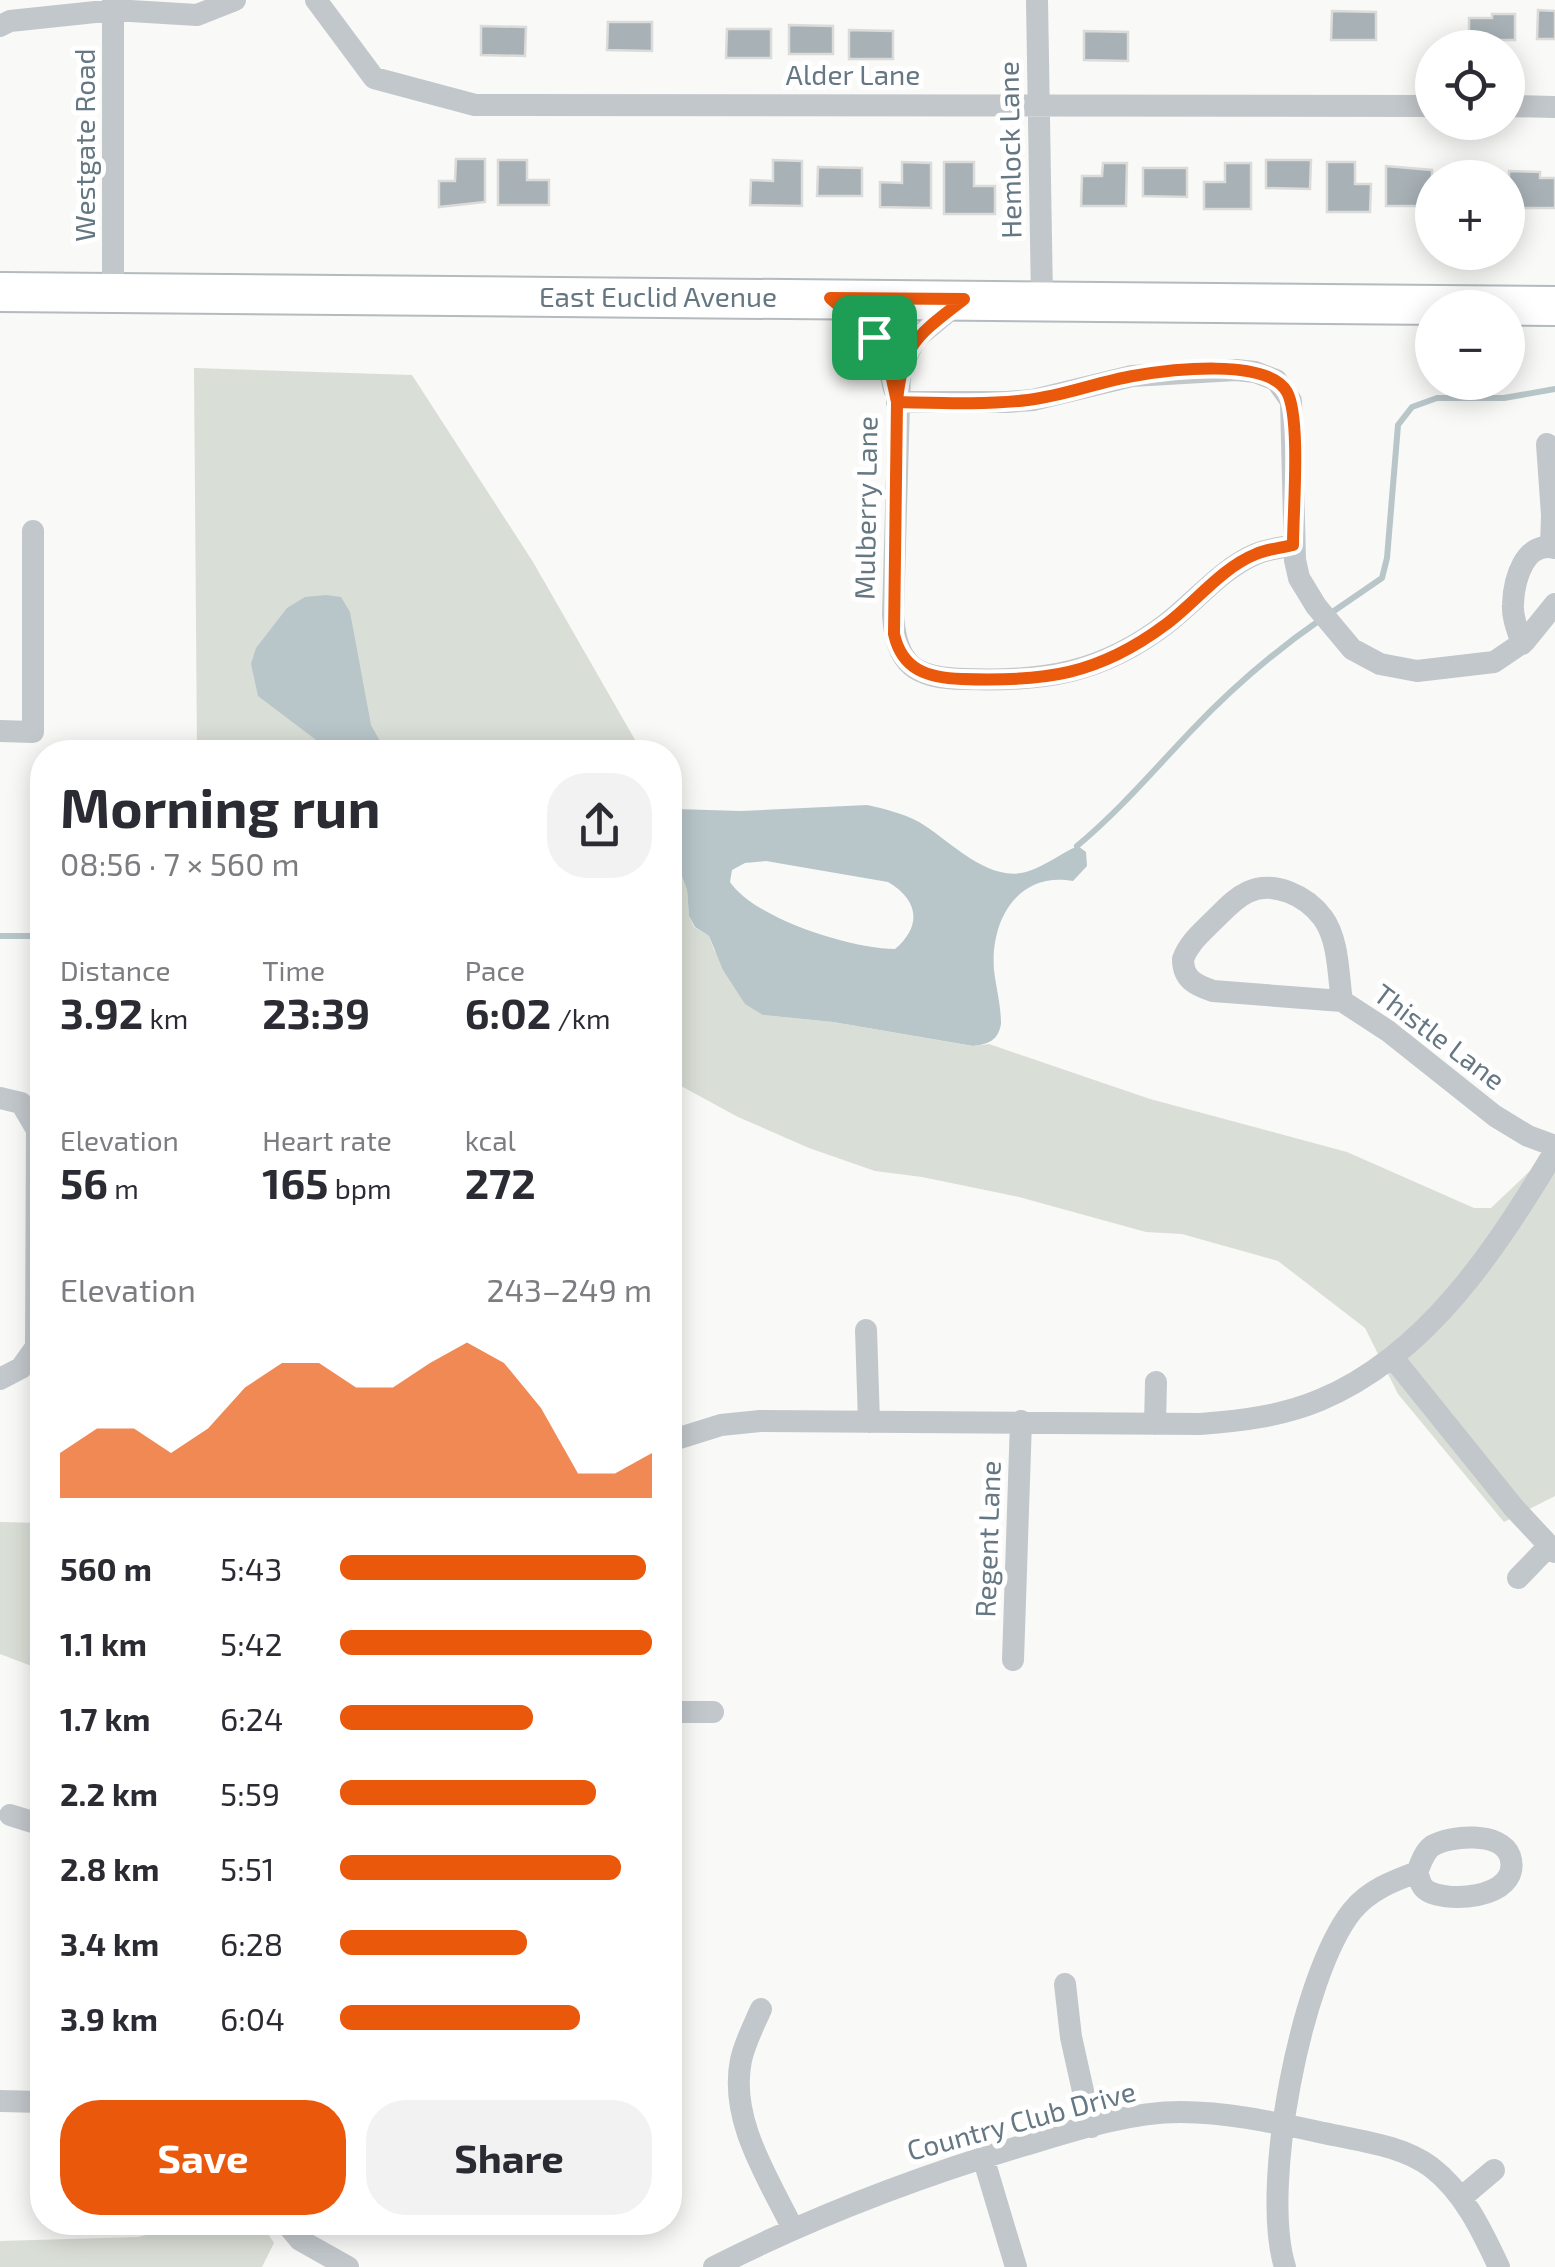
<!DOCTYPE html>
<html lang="en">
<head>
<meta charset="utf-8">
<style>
  :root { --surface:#fff; --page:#f2f2f3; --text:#2b2b33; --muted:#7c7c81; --accent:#ea580c }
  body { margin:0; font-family:"Exo 2",sans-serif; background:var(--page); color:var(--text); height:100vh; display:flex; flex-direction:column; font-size:38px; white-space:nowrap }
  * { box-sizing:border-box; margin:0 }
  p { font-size:32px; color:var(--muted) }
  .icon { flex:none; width:55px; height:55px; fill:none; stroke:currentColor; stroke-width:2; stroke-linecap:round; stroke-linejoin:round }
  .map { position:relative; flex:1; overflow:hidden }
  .drawer { position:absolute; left:30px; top:740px; width:652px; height:1495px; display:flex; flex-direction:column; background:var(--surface); border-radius:40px; box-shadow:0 5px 25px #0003 }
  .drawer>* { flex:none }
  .controls { position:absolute; left:1415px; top:30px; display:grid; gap:20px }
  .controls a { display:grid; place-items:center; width:110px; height:110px; border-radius:50%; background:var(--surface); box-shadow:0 5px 25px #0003; font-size:50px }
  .pin { position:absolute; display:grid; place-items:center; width:85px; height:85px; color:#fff; margin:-42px; border-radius:20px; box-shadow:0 5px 15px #0006 }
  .round { display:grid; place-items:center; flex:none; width:105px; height:105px; border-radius:40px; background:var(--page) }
  .headline { display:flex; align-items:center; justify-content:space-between; height:170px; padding:0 30px }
  h1 { font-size:55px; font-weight:700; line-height:75px }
  .figures { display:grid; grid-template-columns:repeat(3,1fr); gap:15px; height:170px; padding:10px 30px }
  .figures div { display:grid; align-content:center }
  .figures b { font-size:42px; font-weight:700 }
  .figures small { font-size:28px; font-weight:400 }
  .figures p { font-size:28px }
  .chart { height:280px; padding:20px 30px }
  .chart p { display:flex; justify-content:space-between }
  .chart svg { width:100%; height:180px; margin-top:10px; fill:var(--accent); opacity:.7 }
  .primary-button { display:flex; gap:20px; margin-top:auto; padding:20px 30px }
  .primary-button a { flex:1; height:115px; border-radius:40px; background:var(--accent); color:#fff; font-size:40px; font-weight:700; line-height:115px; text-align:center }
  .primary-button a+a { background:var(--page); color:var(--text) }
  ul { padding:0 30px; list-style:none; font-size:32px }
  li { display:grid; grid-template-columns:160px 120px 1fr; align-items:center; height:75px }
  li i { height:25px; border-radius:12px; background:var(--accent) }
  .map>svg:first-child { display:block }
</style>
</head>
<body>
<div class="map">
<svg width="1555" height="2267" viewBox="0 0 1555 2267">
  <rect width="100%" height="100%" fill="#f9f9f7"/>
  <path fill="#d9ded6" d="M194,368l218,7 121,187 109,190h-445z
    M670,844l17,46 2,26 5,11 15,9 5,14 49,65 70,7 139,24 17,-2 161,55 197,53 127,56h17l43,-41 21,-9v338l-51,26 -106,-128 -33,-66 -87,-67 -96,-27 -36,-2 -127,-35 -97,-20 -47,-6 -66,-23 -71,-31 -68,-37z
    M0,1522l42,1v147l-42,-16z
    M199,2222l62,1 13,20 -12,24h-262v-26l138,-4z"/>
  <path fill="#b8c6c9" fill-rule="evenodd" d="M326,595l15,2 9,15 21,113 15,27h-54l-74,-56 -7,-32 5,-16 31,-40 18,-11z
    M867,805c18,4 35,8 52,17 31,18 70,63 110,49 18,-6 32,-18 49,-25l8,6 1,14 -14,15c-55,-10 -83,39 -79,89 2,18 7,35 7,54 -3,17 -13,20 -28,22l-140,-24 -70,-7 -18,-11 -22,-34 -14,-34 -14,-9 -6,-11 -2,-26 -17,-46v-30l5,-5 66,2zM766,861l122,21c31,18 34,44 7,67 -43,0 -140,-30 -165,-67l2,-12 13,-7z"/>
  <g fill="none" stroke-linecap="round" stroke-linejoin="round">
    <path stroke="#b8c6c9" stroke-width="6" d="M1331,613l51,-35 5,-20 11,-133 14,-18 25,-9h67l51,-9
      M1077,846c42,-35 76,-75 114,-115 38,-40 84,-80 129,-111
      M0,936h42"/>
  </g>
  <path fill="#a7b1b6" stroke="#dbdbd9" stroke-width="2.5" d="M1538,10l17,1v28h-18z
    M1332,11l44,1v28h-45z
    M1492,14h23v26h-16v8h-30v-30h23z
    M608,22h44v29l-45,-1z
    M789,25l44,1v28h-44z
    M481,26l45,1 -1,29 -44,-1z
    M727,29h44v29h-45z
    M849,30l44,1v28h-44z
    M1084,31l44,1v29l-44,-1z
    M456,159h29v43l-46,5v-26h16z
    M498,160h29v20h22v25h-51z
    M773,160l29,1v45l-52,-1 1,-25 22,1z
    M1266,160h45l-1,29 -44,-1z
    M902,162l29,1v45l-51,-1v-25l22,1z
    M944,162h30v24h21v28h-51z
    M1327,162h28v22h16l-1,28h-43z
    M1103,163h24l-1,43h-45l1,-30h20z
    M1225,163h26v46h-47v-27h21z
    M1386,166l46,4v36h-46z
    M818,167l44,1v28h-45z
    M1143,168h44v29l-44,-1z
    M1509,171l31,1v6h15v30h-46z"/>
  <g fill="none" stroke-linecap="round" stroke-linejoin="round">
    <g stroke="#b4babd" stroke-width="42">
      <path id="primary" d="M0,292l1555,14"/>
    </g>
    <path stroke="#c2c7cb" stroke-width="22" d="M316,0l58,78 101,27 957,1
      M1037,0l5,299
      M0,26l10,-5 104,-11 83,5 38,-15
      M1508,106l47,1
      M113,291v-291
      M832,299c38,32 51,39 62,90
      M962,300l-47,39 -15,31 -7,244c3,52 22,64 72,65 78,3 137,-6 201,-55 29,-22 56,-56 90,-70 12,-5 25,-6 37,-9
      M897,402h110l26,-2 99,-24 104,-6 19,2 21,8 15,21 4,159 4,18 17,28 36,43 28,15 37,7 77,-9 31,-21 30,-37
      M1547,444l5,71 -1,31
      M1522,644c-4,-13 -10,-26 -9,-40 1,-25 12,-64 42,-56
      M0,731l33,1v-201
      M1342,1001c-4,-26 -3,-61 -19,-83 -16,-22 -49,-38 -75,-26 -15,7 -25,20 -36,30 -12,12 -23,21 -29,37 0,20 12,26 30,32l129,10 46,30 107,85 33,20 27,10
      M0,1098l21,5 16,27 -1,217 -15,21 -21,11
      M866,1330l3,92
      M1393,1358l121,150 41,44
      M1155,1424l1,-42
      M670,1441l51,-16 39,-4 440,3c41,-3 82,-8 120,-24 108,-45 177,-153 235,-249
      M1518,1578l30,-31
      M1013,1660l8,-239
      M670,1712h43
      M10,1815l32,10
      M1065,1984l6,53 20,90
      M761,2009c-7,16 -16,33 -20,51 -12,59 26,116 51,167
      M0,2101l42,1
      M983,2157l33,110
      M1461,2198l33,-28
      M285,2222l15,18 48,27
      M714,2267c101,-51 203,-90 311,-122 49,-15 104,-33 156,-33 47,0 96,11 143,21 36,8 77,12 107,34 33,25 51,64 68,100
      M1285,2267c-25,-79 16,-292 67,-356 17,-21 41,-30 65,-39 4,-9 7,-20 15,-26 18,-11 69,-15 78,10 14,45 -73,49 -87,31 -3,-4 -4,-10 -6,-15"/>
    <use href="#primary" stroke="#fff" stroke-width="38"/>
  </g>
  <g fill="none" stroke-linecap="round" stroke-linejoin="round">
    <g stroke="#fff" stroke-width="20">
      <path id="route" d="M874,337l13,19 10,46 -3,232c8,36 34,44 68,45 82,3 136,-4 203,-54 30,-22 56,-57 91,-71 11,-5 25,-6 37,-9 0,-33 8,-127 -6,-153 -20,-35 -119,-22 -154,-16 -35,6 -70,20 -105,24 -44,5 -87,3 -131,2 5,-60 23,-68 67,-103l-134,-1 44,39"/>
    </g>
    <use href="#route" stroke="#ea580c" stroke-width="12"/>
  </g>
  <g text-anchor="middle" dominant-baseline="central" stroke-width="10" stroke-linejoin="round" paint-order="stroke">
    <g font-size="28" fill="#647782" stroke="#fff">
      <text x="853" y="74">Alder Lane</text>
      <text transform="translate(84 145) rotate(-90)">Westgate Road</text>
      <text transform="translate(1009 150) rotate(-91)">Hemlock Lane</text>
      <text x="658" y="296">East Euclid Avenue</text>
      <text transform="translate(865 508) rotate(-89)">Mulberry Lane</text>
      <text transform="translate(1440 1036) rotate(37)">Thistle Lane</text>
      <text transform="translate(987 1539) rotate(-88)">Regent Lane</text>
      <text transform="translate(1021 2120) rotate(-15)">Country Club Drive</text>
    </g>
  </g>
</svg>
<div class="controls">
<a><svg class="icon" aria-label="locate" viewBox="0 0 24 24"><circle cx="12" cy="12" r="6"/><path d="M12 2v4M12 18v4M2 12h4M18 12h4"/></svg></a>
<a>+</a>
<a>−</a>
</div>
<div class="pin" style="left:874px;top:337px;background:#1e9e55"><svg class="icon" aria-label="arrive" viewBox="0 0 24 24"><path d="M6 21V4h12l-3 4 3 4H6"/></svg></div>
<section class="drawer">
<div class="headline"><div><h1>Morning run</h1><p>08:56 · 7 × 560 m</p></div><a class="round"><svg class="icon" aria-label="share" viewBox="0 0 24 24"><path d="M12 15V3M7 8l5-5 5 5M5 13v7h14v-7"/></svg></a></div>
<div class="figures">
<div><p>Distance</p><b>3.92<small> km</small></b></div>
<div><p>Time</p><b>23:39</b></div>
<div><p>Pace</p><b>6:02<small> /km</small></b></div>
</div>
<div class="figures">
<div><p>Elevation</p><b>56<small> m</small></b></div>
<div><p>Heart rate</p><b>165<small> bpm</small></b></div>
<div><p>kcal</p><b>272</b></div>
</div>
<div class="chart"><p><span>Elevation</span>243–249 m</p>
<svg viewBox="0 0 160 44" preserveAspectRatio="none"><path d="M0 44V33L10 27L20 27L30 33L40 27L50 17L60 11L70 11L80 17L90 17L100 11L110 6L120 11L130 22L140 38L150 38L160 33V44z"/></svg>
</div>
<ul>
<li><b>560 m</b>5:43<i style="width:98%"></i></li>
<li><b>1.1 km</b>5:42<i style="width:100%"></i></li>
<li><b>1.7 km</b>6:24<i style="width:62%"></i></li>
<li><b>2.2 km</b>5:59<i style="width:82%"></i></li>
<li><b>2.8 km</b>5:51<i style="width:90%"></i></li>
<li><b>3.4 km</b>6:28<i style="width:60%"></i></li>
<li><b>3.9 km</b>6:04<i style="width:77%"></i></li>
</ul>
<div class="primary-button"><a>Save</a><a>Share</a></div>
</section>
</div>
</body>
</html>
